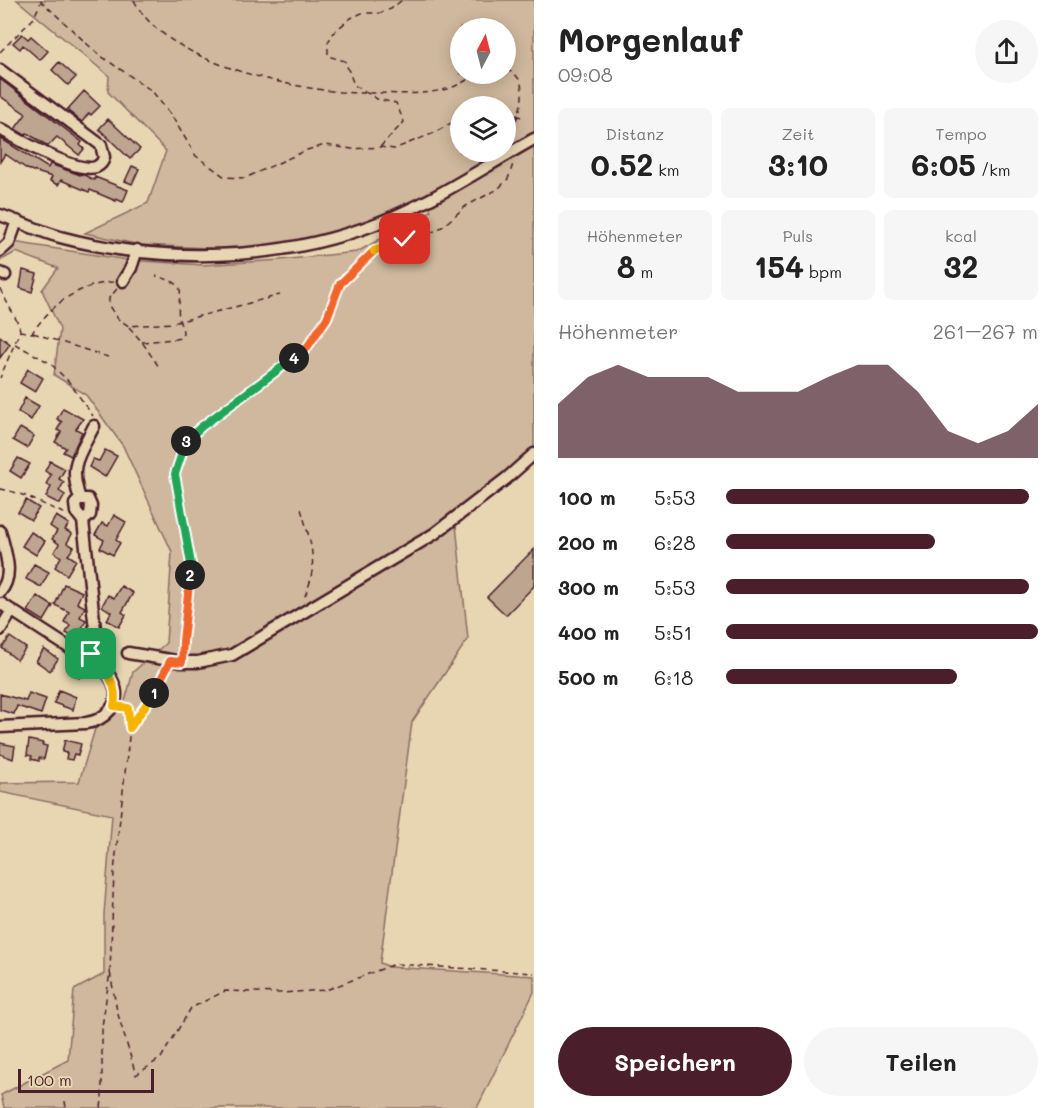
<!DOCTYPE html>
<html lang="de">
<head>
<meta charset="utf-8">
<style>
  :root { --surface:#fff; --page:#f6f6f6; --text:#222; --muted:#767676; --accent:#4a1f2b }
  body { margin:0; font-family:Mali,sans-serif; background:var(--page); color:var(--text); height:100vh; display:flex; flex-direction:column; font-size:22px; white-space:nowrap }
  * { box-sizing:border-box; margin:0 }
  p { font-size:20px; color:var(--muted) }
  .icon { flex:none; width:33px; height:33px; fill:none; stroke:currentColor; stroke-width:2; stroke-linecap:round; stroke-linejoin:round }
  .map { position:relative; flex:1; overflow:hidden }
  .sheet { display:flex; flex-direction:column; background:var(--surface); width:528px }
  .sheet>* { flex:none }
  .needle { width:39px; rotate:7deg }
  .fabs { position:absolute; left:450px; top:18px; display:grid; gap:12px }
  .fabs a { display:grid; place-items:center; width:66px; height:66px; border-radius:50%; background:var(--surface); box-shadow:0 3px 15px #0003; font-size:30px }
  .scale { position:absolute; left:18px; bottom:15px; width:136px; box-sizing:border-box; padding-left:6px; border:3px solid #4a1f2b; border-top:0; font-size:16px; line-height:21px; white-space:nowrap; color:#4a1f2b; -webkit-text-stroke:4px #e8d6b3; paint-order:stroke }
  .pin { position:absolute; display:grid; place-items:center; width:51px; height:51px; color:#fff; margin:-26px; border-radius:12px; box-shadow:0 3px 9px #0006 }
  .km { position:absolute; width:30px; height:30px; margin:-15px; border-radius:50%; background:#222; color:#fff; font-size:16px; line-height:30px; text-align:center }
  .round { display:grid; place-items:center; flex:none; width:63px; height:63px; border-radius:32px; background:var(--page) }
  .headline { display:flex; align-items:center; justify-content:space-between; height:102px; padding:0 24px }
  h1 { font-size:33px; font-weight:800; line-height:45px }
  .figures { display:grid; grid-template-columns:repeat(3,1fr); gap:9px; height:102px; padding:6px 24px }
  .figures div { display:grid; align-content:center; border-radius:9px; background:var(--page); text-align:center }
  .figures b { font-size:30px; font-weight:800 }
  .figures small { font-size:16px; font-weight:400 }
  .figures p { font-size:16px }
  .chart { height:168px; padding:12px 24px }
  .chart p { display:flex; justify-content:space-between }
  .chart svg { width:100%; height:108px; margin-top:6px; fill:var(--accent); opacity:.7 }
  .action { display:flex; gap:12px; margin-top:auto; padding:12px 24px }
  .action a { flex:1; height:69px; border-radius:36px; background:var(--accent); color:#fff; font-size:24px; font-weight:800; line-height:69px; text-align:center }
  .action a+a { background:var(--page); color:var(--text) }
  ul { padding:0 24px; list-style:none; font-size:20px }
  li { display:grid; grid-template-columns:96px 72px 1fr; align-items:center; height:45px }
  li i { height:15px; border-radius:8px; background:var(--accent) }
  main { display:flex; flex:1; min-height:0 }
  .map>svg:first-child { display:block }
</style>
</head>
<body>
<main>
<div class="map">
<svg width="534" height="1108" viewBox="0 0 534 1108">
  <rect width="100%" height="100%" fill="#e8d6b3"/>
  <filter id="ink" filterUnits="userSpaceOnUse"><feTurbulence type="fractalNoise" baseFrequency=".0167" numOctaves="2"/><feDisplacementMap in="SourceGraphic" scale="12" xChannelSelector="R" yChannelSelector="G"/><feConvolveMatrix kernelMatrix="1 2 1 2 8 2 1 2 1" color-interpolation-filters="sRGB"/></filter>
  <g filter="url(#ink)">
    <path fill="#cfb89d" stroke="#8c6c64" stroke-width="1.5" fill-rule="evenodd" d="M17,0h517v132l-21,12 21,-1v316l-78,66 12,114 -56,83 -32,241 10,4 144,9v16l-57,116h-473l-3,-13 67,-35 6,-70 30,-16v-60l8,-99 -112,-23v-9l79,-1 16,-53 29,-24 9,-33 33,-29 6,-91 -49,-106 -37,-51 -32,-20 6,-46 -18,-39 16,-22 -42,-16 -16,9v-3l13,-16 115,18 75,5 77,-5 77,-8 74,-41 -8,-16 -61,29 -69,20 -63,5 -90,-4 -55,-12 63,-30 18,-52 -58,-59 1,-16zM460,28h46v46h-46zM460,106h46v46h-46z"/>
    <path fill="#bea590" stroke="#4a1f2b" stroke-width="1.5" d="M22,34l6,5 3,-3 17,15 -8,9 -17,-15 -3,4 -7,-6z
      M59,62l17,15 -8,8 -16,-15z
      M0,79l82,63 -2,3 4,4 -5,6 -22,-18 -9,9 -21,-13 -2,2 -10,-6 11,-15 -26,-18z
      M84,91l16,15 -9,9 -2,-2 -7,9 -15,-12z
      M108,119l32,30 -10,10 -31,-30z
      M0,138l48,30 2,-4 30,11 2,-1 12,6 1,-3 33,13 -5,12 -7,-3v2l-26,-11 -1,2 -28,-12 -3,5 -8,-4 2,-4 -25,-8 -22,-15 -5,8z
      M132,166l7,3 -7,15 -7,-3z
      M23,270l14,4 -5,18 -12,-4z
      M0,336l10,8 -10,14z
      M28,369l15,9 -8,14 -15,-9z
      M25,398l14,8 -8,14 -13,-8z
      M63,408l20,11 -7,10 6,3 -11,24 -8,-4 3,-4 -11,-6 6,-10 -4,-2 5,-8 -5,-3z
      M20,428l14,8 -7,12 -14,-8z
      M105,450l12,6 -12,21 -16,-10 4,-8 6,2z
      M18,458l12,6 -9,14 -11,-7z
      M50,461l15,8 -6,10 5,3 -5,9 6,4 -5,9 -14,-7 5,-10 -5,-3 5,-9 -6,-4z
      M26,500l13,8 -8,12 -13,-8z
      M114,515l12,7 -10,18 4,3 -7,12 -13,-7 4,-8 -9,-5 7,-12 6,3z
      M56,516l13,8 -4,6 7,4 -5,9 7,4 -6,8 8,5 -9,15 -12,-8 6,-10 -7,-5 5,-8 -7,-5 5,-8 -7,-5z
      M31,532l14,9 -9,14 -14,-9z
      M534,549v37l-28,29 -19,-18z
      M34,564l15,8 -8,15 -15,-8z
      M64,584l18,8 -5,11 8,4 -5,10 6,3 -5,10 5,2 -5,9 -15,-8 4,-8 -6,-3 5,-10 -14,-7z
      M121,586l12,7 -11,19 4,3 -7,12 -12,-7 4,-8 -9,-6 6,-11 6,3z
      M37,596l16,10 -9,15 -16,-10z
      M10,637l16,11 -9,12 -15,-12z
      M44,649l14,10 -8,12 -14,-10z
      M78,663l8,5 -7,10 -8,-5z
      M59,690l17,7 -3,13 -19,-7z
      M29,693l17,6 -5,15 -24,-8 -3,8 -14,-4v-16l26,7z
      M29,740l14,3 -1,2 5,1 -3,13 -5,-1v3l-8,-2 1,-3 -5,-1z
      M65,740l16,4 -3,11 -4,-1 -2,6 -6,-1 1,-6 -5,-1z
      M0,743l15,3 -2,13 -13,-5z"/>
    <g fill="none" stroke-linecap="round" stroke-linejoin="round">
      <g stroke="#4a1f2b" stroke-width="15">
        <path id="minor" d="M0,70l101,75 3,12c-1,5 -3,8 -8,10 -20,7 -78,-28 -96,-38
          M0,215c20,7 39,16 60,22 101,27 220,25 318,-14 55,-21 104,-55 156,-84
          M0,251l9,-8 8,-22
          M0,273l5,2
          M123,281l8,-13 6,-18
          M80,499l-5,5 1,8 7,9
          M0,531c5,21 15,44 0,61
          M0,603l79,51c8,2 14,0 18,-7l-14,-126 7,-6 1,-9 -3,-7h-8c-12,-35 -1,-43 14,-73
          M0,630l11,-18
          M128,653l54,9h16l34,-7 202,-121 73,-56 27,-24
          M0,727l86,-4c10,-1 17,-5 24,-13 17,-20 -6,-42 -19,-56"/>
      </g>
      <path stroke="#4a1f2b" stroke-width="1.5" stroke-dasharray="6 4.5" stroke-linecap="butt" d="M40,0l58,54 54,37 21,27 23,38 29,21 20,1 62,-28 18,-5 27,4 28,-2 14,2 40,-16 26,-15
        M134,0c29,60 146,86 206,92 12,1 25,1 37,1 23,1 50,2 73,-5 10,-3 19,-10 28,-14
        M0,52l33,-33 9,-19
        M506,70c28,7 14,49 0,69
        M506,111l15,6
        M380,147l24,-25 -8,-19 -19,-4 -23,-14 -9,-24 -17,-5v-14l7,-11 16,-13 11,-5h18l11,-4 11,-9
        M0,289l19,36 1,6 -20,47
        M117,289l-8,9v8l9,13 11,7 44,-3 107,-28
        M129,327l13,15 17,25
        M20,331l12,2c20,-29 46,-48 81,-51
        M33,333l75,24
        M142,342l33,-3 5,-1 3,-5c0,-5 -3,-9 -4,-14 -4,-27 15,-33 -23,-43
        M15,344l35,19 19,19 24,34
        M0,489c26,4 42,16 66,25
        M301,509c10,34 19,57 2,91
        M182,652l9,-88 -16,-90 9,-31 17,-16 105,-78 21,-31 13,-34 34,-33 31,-12 22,-4 15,-8 24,-21 32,-17 10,-10 5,-15
        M124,708h4l2,19
        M110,972l7,39 19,64 25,-17 30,-50 34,-17 56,2 45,-3 69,-26 139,9
        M65,1101l1,7
        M101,1108l1,-9v-72l8,-55 4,-100 16,-144 29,-41 8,-19"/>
      <use href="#minor" stroke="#e8d6b3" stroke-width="10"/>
    </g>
  </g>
  <g fill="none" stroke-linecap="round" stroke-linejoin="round" filter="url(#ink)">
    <g stroke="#fff" stroke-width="12">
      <path id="split-1" d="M91,654c14,16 28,29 23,52l14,2 2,20 24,-35"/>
    </g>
    <g stroke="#fff" stroke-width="12">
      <path id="split-2" d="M154,693l16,-32 12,1 1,-21 7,-66"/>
    </g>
    <g stroke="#fff" stroke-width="12">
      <path id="split-3" d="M186,441l-11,33 16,90 -1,11"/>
    </g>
    <g stroke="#fff" stroke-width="12">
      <path id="split-4" d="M186,441l15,-14 93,-69"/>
    </g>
    <g stroke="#fff" stroke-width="12">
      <path id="split-5" d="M294,358l12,-9 21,-31 13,-34 34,-33"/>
    </g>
    <g stroke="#fff" stroke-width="12">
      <path id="split-6" d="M374,251l31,-12"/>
    </g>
    <use href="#split-1" stroke="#f5b400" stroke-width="8"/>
    <use href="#split-2" stroke="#f0652b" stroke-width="8"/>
    <use href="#split-3" stroke="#22a559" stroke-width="8"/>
    <use href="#split-4" stroke="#22a559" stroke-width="8"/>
    <use href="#split-5" stroke="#f0652b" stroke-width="8"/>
    <use href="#split-6" stroke="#f5b400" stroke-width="8"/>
  </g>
</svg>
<div class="fabs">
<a><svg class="needle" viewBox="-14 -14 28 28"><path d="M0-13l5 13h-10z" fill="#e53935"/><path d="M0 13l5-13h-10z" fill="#767676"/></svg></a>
<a><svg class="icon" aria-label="layers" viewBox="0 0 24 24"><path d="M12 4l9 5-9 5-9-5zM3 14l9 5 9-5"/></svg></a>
</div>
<div class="scale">100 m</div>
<div class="pin" style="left:91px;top:654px;background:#1e9e55"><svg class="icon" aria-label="arrive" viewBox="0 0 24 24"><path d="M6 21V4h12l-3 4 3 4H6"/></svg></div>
<div class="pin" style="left:405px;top:239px;background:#d93025"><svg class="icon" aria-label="check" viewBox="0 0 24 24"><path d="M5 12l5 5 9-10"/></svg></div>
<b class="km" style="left:154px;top:693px">1</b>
<b class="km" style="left:190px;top:575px">2</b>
<b class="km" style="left:186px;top:441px">3</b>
<b class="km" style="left:294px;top:358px">4</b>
</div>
<section class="sheet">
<div class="headline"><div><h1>Morgenlauf</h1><p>09:08</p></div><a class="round"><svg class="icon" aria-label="share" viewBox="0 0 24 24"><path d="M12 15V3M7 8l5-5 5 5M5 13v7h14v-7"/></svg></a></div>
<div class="figures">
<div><p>Distanz</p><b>0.52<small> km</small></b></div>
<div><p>Zeit</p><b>3:10</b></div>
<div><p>Tempo</p><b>6:05<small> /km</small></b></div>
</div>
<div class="figures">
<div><p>Höhenmeter</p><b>8<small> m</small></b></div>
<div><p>Puls</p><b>154<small> bpm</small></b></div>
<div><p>kcal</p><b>32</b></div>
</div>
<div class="chart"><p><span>Höhenmeter</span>261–267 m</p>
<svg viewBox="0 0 160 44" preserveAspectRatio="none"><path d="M0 44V22L10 11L20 6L30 11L40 11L50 11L60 17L70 17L80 17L90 11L100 6L110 6L120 17L130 33L140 38L150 33L160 22V44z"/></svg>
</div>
<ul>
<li><b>100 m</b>5:53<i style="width:97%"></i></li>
<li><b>200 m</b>6:28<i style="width:67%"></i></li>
<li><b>300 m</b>5:53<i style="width:97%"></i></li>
<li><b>400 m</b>5:51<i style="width:100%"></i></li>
<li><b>500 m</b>6:18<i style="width:74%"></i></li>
</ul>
<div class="action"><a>Speichern</a><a>Teilen</a></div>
</section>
</main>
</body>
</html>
